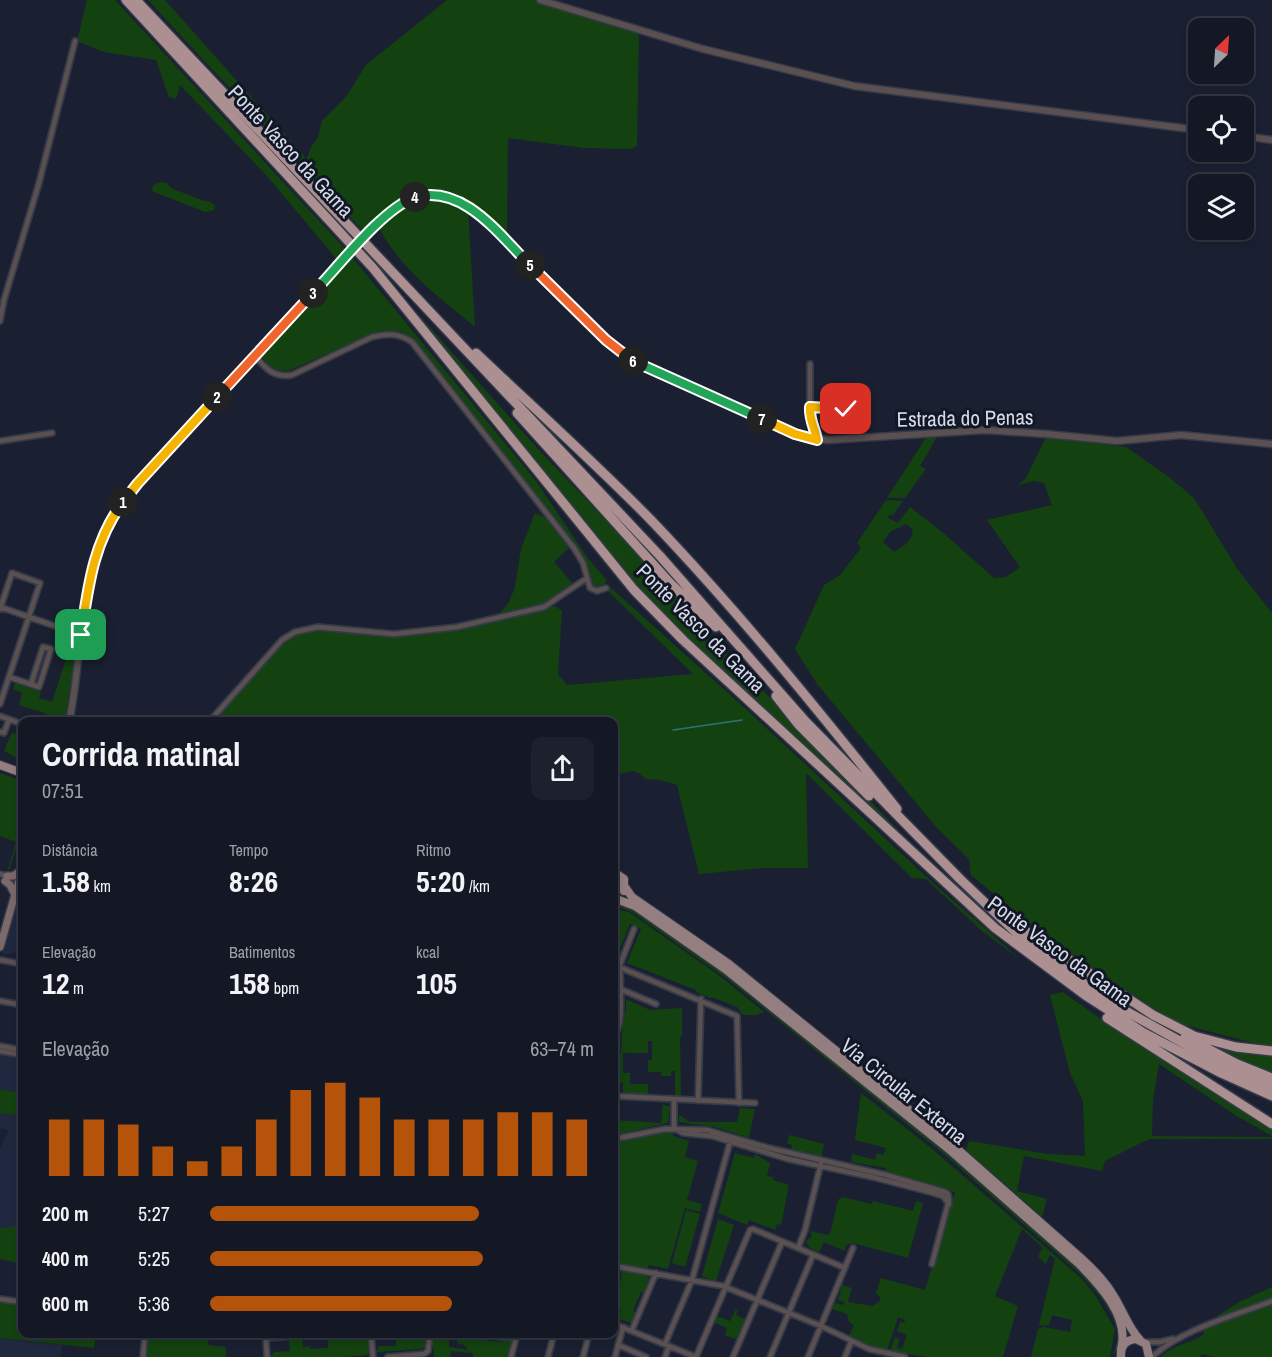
<!DOCTYPE html>
<html lang="pt">
<head>
<meta charset="utf-8">
<style>
  :root { --surface:#141825; --page:#1d212d; --text:#f1f3f6; --muted:#9da0a7; --line:#333742; --accent:#b45309 }
  body { margin:0; font-family:"Archivo Narrow",sans-serif; background:var(--page); color:var(--text); height:100vh; display:flex; flex-direction:column; font-size:22px; white-space:nowrap }
  * { box-sizing:border-box; margin:0 }
  p { font-size:20px; color:var(--muted) }
  .icon { flex:none; width:33px; height:33px; fill:none; stroke:currentColor; stroke-width:2; stroke-linecap:round; stroke-linejoin:round }
  .map { position:relative; flex:1; overflow:hidden }
  .details { position:absolute; left:18px; top:717px; width:600px; height:621px; display:flex; flex-direction:column; background:var(--surface); border-radius:12px; box-shadow:0 3px 9px #0003,0 0 0 2px var(--line) }
  .details>* { flex:none }
  .needle { width:39px; rotate:25deg }
  .buttons { position:absolute; left:1188px; top:18px; display:grid; gap:12px }
  .buttons a { display:grid; place-items:center; width:66px; height:66px; border-radius:12px; background:var(--surface); box-shadow:0 3px 9px #0003,0 0 0 2px var(--line); font-size:30px }
  .pin { position:absolute; display:grid; place-items:center; width:51px; height:51px; color:#fff; margin:-26px; border-radius:12px; box-shadow:0 3px 9px #0006 }
  .km { position:absolute; width:30px; height:30px; margin:-15px; border-radius:50%; background:#222; color:#fff; font-size:16px; line-height:30px; text-align:center }
  .round { display:grid; place-items:center; flex:none; width:63px; height:63px; border-radius:12px; background:var(--page) }
  .headline { display:flex; align-items:center; justify-content:space-between; height:102px; padding:0 24px }
  h1 { font-size:33px; font-weight:700; line-height:45px }
  .stats { display:grid; grid-template-columns:repeat(3,1fr); gap:9px; height:102px; padding:6px 24px }
  .stats div { display:grid; align-content:center }
  .stats b { font-size:30px; font-weight:700 }
  .stats small { font-size:16px; font-weight:400 }
  .stats p { font-size:16px }
  .chart { height:168px; padding:12px 24px }
  .chart p { display:flex; justify-content:space-between }
  .chart svg { width:100%; height:108px; margin-top:6px; stroke:var(--accent); stroke-width:6 }
  ul { padding:0 24px; list-style:none; font-size:20px }
  li { display:grid; grid-template-columns:96px 72px 1fr; align-items:center; height:45px }
  li i { height:15px; border-radius:8px; background:var(--accent) }
  .map>svg:first-child { display:block }
</style>
</head>
<body>
<div class="map">
<svg width="1272" height="1357" viewBox="0 0 1272 1357">
  <rect width="100%" height="100%" fill="#1a2031"/>
  <path fill="#20283f" d="M15,912l7,2v37l-20,4z
    M0,1054l22,4v35l-22,-4z
    M0,1113l22,3v117l-22,-3v-81l9,-19 -9,-2z
    M0,1338l62,7 -1,12h-61z"/>
  <path fill="#134210" fill-rule="evenodd" d="M87,0h28l232,251 -9,10 -71,-85 -87,-91 -4,14 -7,-2 -13,-37 -52,-8 -27,-11z
    M148,0h17l139,156 2,5 5,-14 7,-10 4,-16 24,-24 20,-32 81,-65h92l100,30 -2,116 -7,3 -46,-1 -76,-10 -1,98c-12,-11 -31,-33 -46,-39 -41,-16 -70,6 -97,35 -71,-78 -145,-154 -216,-232z
    M160,182l7,1 4,5 33,13h5l6,5 -1,4 -9,2 -53,-21 1,-6z
    M436,197l21,5 11,7 7,118c-34,-29 -76,-58 -96,-100 21,-19 28,-25 57,-30z
    M352,257l184,224 52,77 19,23 -8,9 -6,-2 -9,-26 -166,-217 -16,-13 -23,-1 -91,40c-14,0 -19,-3 -26,-14l4,-10 75,-84 3,3z
    M416,313l3,2 120,135 115,121 63,72 194,200 -259,-237 -91,-109z
    M927,436l10,1 -17,29 6,3 -3,4 -18,25h-18z
    M1046,437l80,10 43,30 25,21 44,72 34,43v435l-98,-26 -130,-87 -73,-60 -2,-16 -32,-31 -120,-144 -22,-35 29,-64 16,-10 21,-27 -4,-5 29,-43 17,1 -10,14h-4l-1,3 10,5 12,-16 31,24 53,47 12,-1 14,-10 -33,-47 65,-15 -8,-22 -10,-2 -16,4 8,-7zM906,524l6,5 1,5 -7,10 -12,8 -11,-10 7,-10z
    M535,513l11,5 23,30 -15,14 21,24 -29,21 9,-1 7,5 -4,63 9,11 126,-11 -85,-83 3,-3 135,121 185,172 89,78 -38,-28 -56,-52 -14,-1 -106,-105 2,95h-43l-66,6 -22,-89 -17,-5 -15,-1c-12,-14 -17,-5 -31,-4v-53h-405l73,-82 24,-12 88,6 63,-7 40,-10 12,-15 6,-15 6,-38z
    M68,634l7,2 3,3 -13,82h-21l3,-7 -28,-9 3,-12 -9,-4 2,-6 26,9 -2,6 13,4 17,-52 -4,-3z
    M17,729l5,2v30l-18,-10 8,-19 3,2z
    M0,773l22,8v47l-12,40 -3,4 9,-30 -16,-6z
    M614,904l9,1 11,4 83,58 212,171 150,131c19,20 57,58 34,87 2,-8 6,-16 4,-24 -3,-23 -24,-44 -39,-60l-133,-117 -219,-177 -94,-66 -13,-5 -5,1z
    M614,909l15,3 92,65 43,35 -8,3h-13l-6,-8 -25,-10 -2,1 -14,-6v-2l-69,-27 14,-34 -11,-5 -14,34 -2,-1z
    M1063,992l39,28 170,108v8l-37,-21 -76,-51 -6,36 -1,36 120,1v2h-123l-44,22 -3,10 -78,-15 -7,35 30,8 -5,18 -76,-67 3,-9 79,13 37,2 -2,-55 -13,-28 -20,-78z
    M626,999l24,11 32,-2v28l-2,1 1,59h-6v-25h-4v5h-10v-4h-13v-12h4v-19h-4v12h-25v20h7v11h18v11l-25,-2v-10l-9,-3v-28l7,2 2,-41 3,-1z
    M1196,1040l30,9 46,6v21z
    M0,1089l22,4v23l-22,-3z
    M861,1093l70,55 150,130 14,17 20,34 -5,28h-79l7,-28 5,-2 27,5 2,-12 -20,-5 -3,11 -10,-1 16,-66 -5,-4 -4,9 -8,-7 4,-9 2,1 -22,-20 -27,67 23,10 -15,51h-77l-36,-6 5,-14 5,2 -3,9 5,1 5,-14 -10,-4 3,-9 4,1 1,-3 -7,-3 -11,34 -10,-2 -28,-13 5,-11 -5,-3 -2,-8 -15,-5 3,-6 9,2v-3l-6,-2 4,-15 10,3 -4,14 25,4 7,-5v-4l-4,-4 5,-15 44,12 30,-98 -69,-19v-5l-35,-6 1,-8 23,6 2,-7 6,2 3,-7 -31,-8z
    M663,1104l7,3 -2,16 -54,12v-15l47,3z
    M740,1108l15,1 -6,29 -34,-11 -36,-5v-7l11,7h47z
    M673,1130v6l16,5 -4,16 13,4 -11,39 15,4 -2,8 -15,-4 -17,61 -19,-4 -2,4 -33,-5v-123l35,-8z
    M789,1135l35,9 -3,14 -30,-8 1,-5 -5,-2z
    M735,1153l19,5 1,-4 15,9 -3,13 6,1v3l16,5 -8,40 -4,-1 -2,6 -26,-10 -2,5 -29,-12z
    M842,1197l30,7 1,-3 40,10 3,-10 7,2 -15,55 -55,-15 -7,2 -1,6 -21,-9 -5,10 -9,-4 -4,-5 1,-3 5,-3 -2,-6 17,4 3,-1 8,-34z
    M686,1210l14,4 -15,53 -13,-4z
    M718,1219l16,6 -18,56 -14,-5z
    M14,1226l8,1v37l-22,-5v-31h10z
    M622,1270l22,4 5,4 -5,14h-3l-8,19 3,2 -4,10 -13,-4 2,-10 -7,-3v-19h6z
    M1272,1287v11l-56,21 1,-3 22,-14z
    M1272,1301v56h-58l-12,-3 -2,3h-39c16,-15 29,-12 43,-23l-2,-6z
    M0,1302l22,4v28h74l-2,14 -94,-10z
    M736,1309l2,1 -2,5 8,4 3,-5h2l-11,26 -13,-5 2,-7 -14,-6 3,-6 14,5z
    M149,1334h66v2h-4l-4,9 19,2v10h-81z
    M367,1334l2,18 -2,3 -20,2h-77l4,-5 16,-1 -1,-11 13,-2 1,9 8,-1 -2,3 19,-1v-12z
    M395,1334h28v5h3l1,6 -5,4 -45,3 2,-6h17z
    M435,1334h18l-4,1v12l19,3 -4,-5 -7,-2v-6l26,1v3h2l1,-2 2,2 15,1v-2h6l3,3 -4,14h-35v-4l-22,-2 -1,6h-16l-2,-20z"/>
  <g fill="none" stroke-linecap="round" stroke-linejoin="round">
    <path stroke="#2d7376" stroke-width="1.5" d="M673,730l69,-10"/>
    <g stroke="#343a4a" stroke-width="8">
      <path id="minor" d="M0,321l4,-21 35,-117 36,-142
        M255,356c11,13 19,22 37,19l80,-38c16,-4 26,-4 40,5l162,206 9,15 7,25 7,3 9,-3
        M810,364v53l6,13 1,10
        M810,407l36,2
        M0,441l52,-8
        M0,607l81,28
        M0,609l12,-36 28,10 -40,121
        M9,677l30,10 12,-38 -8,-2 -12,37
        M0,716l22,8
        M209,722l73,-82 13,-8 23,-5 76,7 63,-7 87,-20 43,-29
        M0,732l4,1 5,-14
        M0,874l7,2
        M0,960l22,4
        M614,965l123,51 2,87
        M619,967l15,-38
        M620,989l36,15
        M0,1001l22,4
        M614,1036c10,-9 6,-53 6,-68
        M0,1046l22,4
        M0,1051l22,4
        M614,1096l141,7
        M698,1101l3,-102
        M674,1128v-28
        M676,1129l7,4 29,3 76,23 84,18 58,15 13,4 6,8
        M614,1139l51,-10 42,1 62,18 117,27 59,17 3,2 1,6 -17,64
        M798,1248l7,-18 16,-67
        M614,1266l109,20 98,40 48,23 36,8
        M0,1299l22,3
        M614,1324l82,33
        M632,1330l24,-57
        M371,1334l2,23
        M469,1334l47,4
        M1146,1342h14l13,-3
        M665,1344l27,-64 38,-138
        M618,1345l28,12
        M267,1356l-1,-15 2,-3 52,-4
        M143,1357l2,-23
        M388,1357l36,-3 4,-3 2,-17
        M511,1357l6,-23
        M548,1357l6,-23
        M583,1357l6,-23
        M615,1357l8,-30
        M665,1357l4,-11
        M696,1357l54,-127 3,-1 92,39
        M733,1357l49,-115
        M770,1357l43,-102
        M808,1357l45,-109
        M845,1357l6,-15
        M1152,1357c30,-28 82,-41 120,-56"/>
    </g>
    <g stroke="#343a4a" stroke-width="9">
      <path id="tertiary" d="M540,0l163,49 151,37 344,44
        M1244,136l28,4
        M374,227c18,-19 40,-36 68,-32 33,6 60,42 83,65 32,32 64,66 99,96l17,10 164,71 23,3 157,-10 61,4 71,7 64,-6 91,9
        M69,722c14,-64 8,-135 38,-194 8,-17 20,-31 31,-45l203,-220"/>
    </g>
    <g stroke="#343a4a" stroke-width="10">
      <path id="secondary" d="M7,876h6l9,-6
        M5,881l5,4 5,10
        M0,947l22,-77"/>
    </g>
    <g stroke="#343a4a" stroke-width="10">
      <path id="primary" d="M0,765l22,8
        M614,872l10,7v12
        M625,887l7,10 97,67 27,22 199,161 127,112c12,11 23,22 31,36 10,15 15,33 27,45
        M616,899l19,7 90,63 226,182 127,112c22,22 52,54 43,86
        M1121,1357c-1,-10 4,-17 15,-18l10,5 3,13"/>
    </g>
    <g stroke="#343a4a" stroke-width="12">
      <path id="motorway" d="M126,0l247,268 261,322 49,50 312,288 90,67 59,38 77,40 51,23
        M136,0l524,556 146,166 154,157 64,61 66,48 25,17 106,59 51,23
        M476,353c58,55 118,109 174,166 88,92 168,191 247,290
        M517,413l153,170 46,44
        M776,696l22,28 71,72
        M1012,922l141,93 41,21 42,11 36,4
        M1107,1018l165,106
        M1185,1037l52,27 35,14"/>
    </g>
    <use href="#minor" stroke="#5b5050" stroke-width="4.5"/>
    <use href="#tertiary" stroke="#5b5050" stroke-width="6"/>
    <use href="#secondary" stroke="#7c6a6b" stroke-width="7"/>
    <use href="#primary" stroke="#957e7f" stroke-width="8"/>
    <use href="#motorway" stroke="#ac9091" stroke-width="9"/>
    <g stroke="#343a4a" stroke-width="9" stroke-linecap="butt">
      <path id="tertiary-bridge" d="M341,263l33,-36"/>
    </g>
    <use href="#tertiary-bridge" stroke="#5b5050" stroke-width="6"/>
  </g>
  <g fill="none" stroke-linecap="round" stroke-linejoin="round">
    <g stroke="#fff" stroke-width="12">
      <path id="split-1" d="M81,635c7,-47 12,-93 42,-133"/>
    </g>
    <g stroke="#fff" stroke-width="12">
      <path id="split-2" d="M123,502l15,-19 79,-86"/>
    </g>
    <g stroke="#fff" stroke-width="12">
      <path id="split-3" d="M217,397l96,-104"/>
    </g>
    <g stroke="#fff" stroke-width="12">
      <path id="split-4" d="M313,293c26,-27 68,-83 102,-96"/>
    </g>
    <g stroke="#fff" stroke-width="12">
      <path id="split-5" d="M415,197c49,-13 84,38 115,68"/>
    </g>
    <g stroke="#fff" stroke-width="12">
      <path id="split-6" d="M530,265l76,75 27,21"/>
    </g>
    <g stroke="#fff" stroke-width="12">
      <path id="split-7" d="M633,361l129,58"/>
    </g>
    <g stroke="#fff" stroke-width="12">
      <path id="split-8" d="M762,419l33,15 22,6c-2,-12 -8,-20 -7,-33l36,2"/>
    </g>
    <use href="#split-1" stroke="#f5b400" stroke-width="8"/>
    <use href="#split-2" stroke="#f5b400" stroke-width="8"/>
    <use href="#split-3" stroke="#f0652b" stroke-width="8"/>
    <use href="#split-4" stroke="#22a559" stroke-width="8"/>
    <use href="#split-5" stroke="#22a559" stroke-width="8"/>
    <use href="#split-6" stroke="#f0652b" stroke-width="8"/>
    <use href="#split-7" stroke="#22a559" stroke-width="8"/>
    <use href="#split-8" stroke="#f5b400" stroke-width="8"/>
  </g>
  <g text-anchor="middle" dominant-baseline="central" stroke-width="6" stroke-linejoin="round" paint-order="stroke">
    <g font-size="21" fill="#d5dae5" stroke="#111727">
      <text transform="translate(291 151) rotate(47)">Ponte Vasco da Gama</text>
      <text transform="translate(965 418) rotate(-1)">Estrada do Penas</text>
      <text transform="translate(701 628) rotate(45)">Ponte Vasco da Gama</text>
      <text transform="translate(1060 951) rotate(36)">Ponte Vasco da Gama</text>
      <text transform="translate(904 1091) rotate(39)">Via Circular Externa</text>
    </g>
  </g>
</svg>
<div class="buttons">
<a><svg class="needle" viewBox="-14 -14 28 28"><path d="M0-13l5 13h-10z" fill="#e53935"/><path d="M0 13l5-13h-10z" fill="#9da0a7"/></svg></a>
<a><svg class="icon" aria-label="locate" viewBox="0 0 24 24"><circle cx="12" cy="12" r="6"/><path d="M12 2v4M12 18v4M2 12h4M18 12h4"/></svg></a>
<a><svg class="icon" aria-label="layers" viewBox="0 0 24 24"><path d="M12 4l9 5-9 5-9-5zM3 14l9 5 9-5"/></svg></a>
</div>
<div class="pin" style="left:81px;top:635px;background:#1e9e55"><svg class="icon" aria-label="arrive" viewBox="0 0 24 24"><path d="M6 21V4h12l-3 4 3 4H6"/></svg></div>
<div class="pin" style="left:846px;top:409px;background:#d93025"><svg class="icon" aria-label="check" viewBox="0 0 24 24"><path d="M5 12l5 5 9-10"/></svg></div>
<b class="km" style="left:123px;top:502px">1</b>
<b class="km" style="left:217px;top:397px">2</b>
<b class="km" style="left:313px;top:293px">3</b>
<b class="km" style="left:415px;top:197px">4</b>
<b class="km" style="left:530px;top:265px">5</b>
<b class="km" style="left:633px;top:361px">6</b>
<b class="km" style="left:762px;top:419px">7</b>
<section class="details">
<div class="headline"><div><h1>Corrida matinal</h1><p>07:51</p></div><a class="round"><svg class="icon" aria-label="share" viewBox="0 0 24 24"><path d="M12 15V3M7 8l5-5 5 5M5 13v7h14v-7"/></svg></a></div>
<div class="stats">
<div><p>Distância</p><b>1.58<small> km</small></b></div>
<div><p>Tempo</p><b>8:26</b></div>
<div><p>Ritmo</p><b>5:20<small> /km</small></b></div>
</div>
<div class="stats">
<div><p>Elevação</p><b>12<small> m</small></b></div>
<div><p>Batimentos</p><b>158<small> bpm</small></b></div>
<div><p>kcal</p><b>105</b></div>
</div>
<div class="chart"><p><span>Elevação</span>63–74 m</p>
<svg viewBox="0 0 160 44" preserveAspectRatio="none"><path d="M5 44V21M15 44V21M25 44V23M35 44V32M45 44V38M55 44V32M65 44V21M75 44V9M85 44V6M95 44V12M105 44V21M115 44V21M125 44V21M135 44V18M145 44V18M155 44V21"/></svg>
</div>
<ul>
<li><b>200 m</b>5:27<i style="width:70%"></i></li>
<li><b>400 m</b>5:25<i style="width:71%"></i></li>
<li><b>600 m</b>5:36<i style="width:63%"></i></li>
</ul>
</section>
</div>
</body>
</html>
